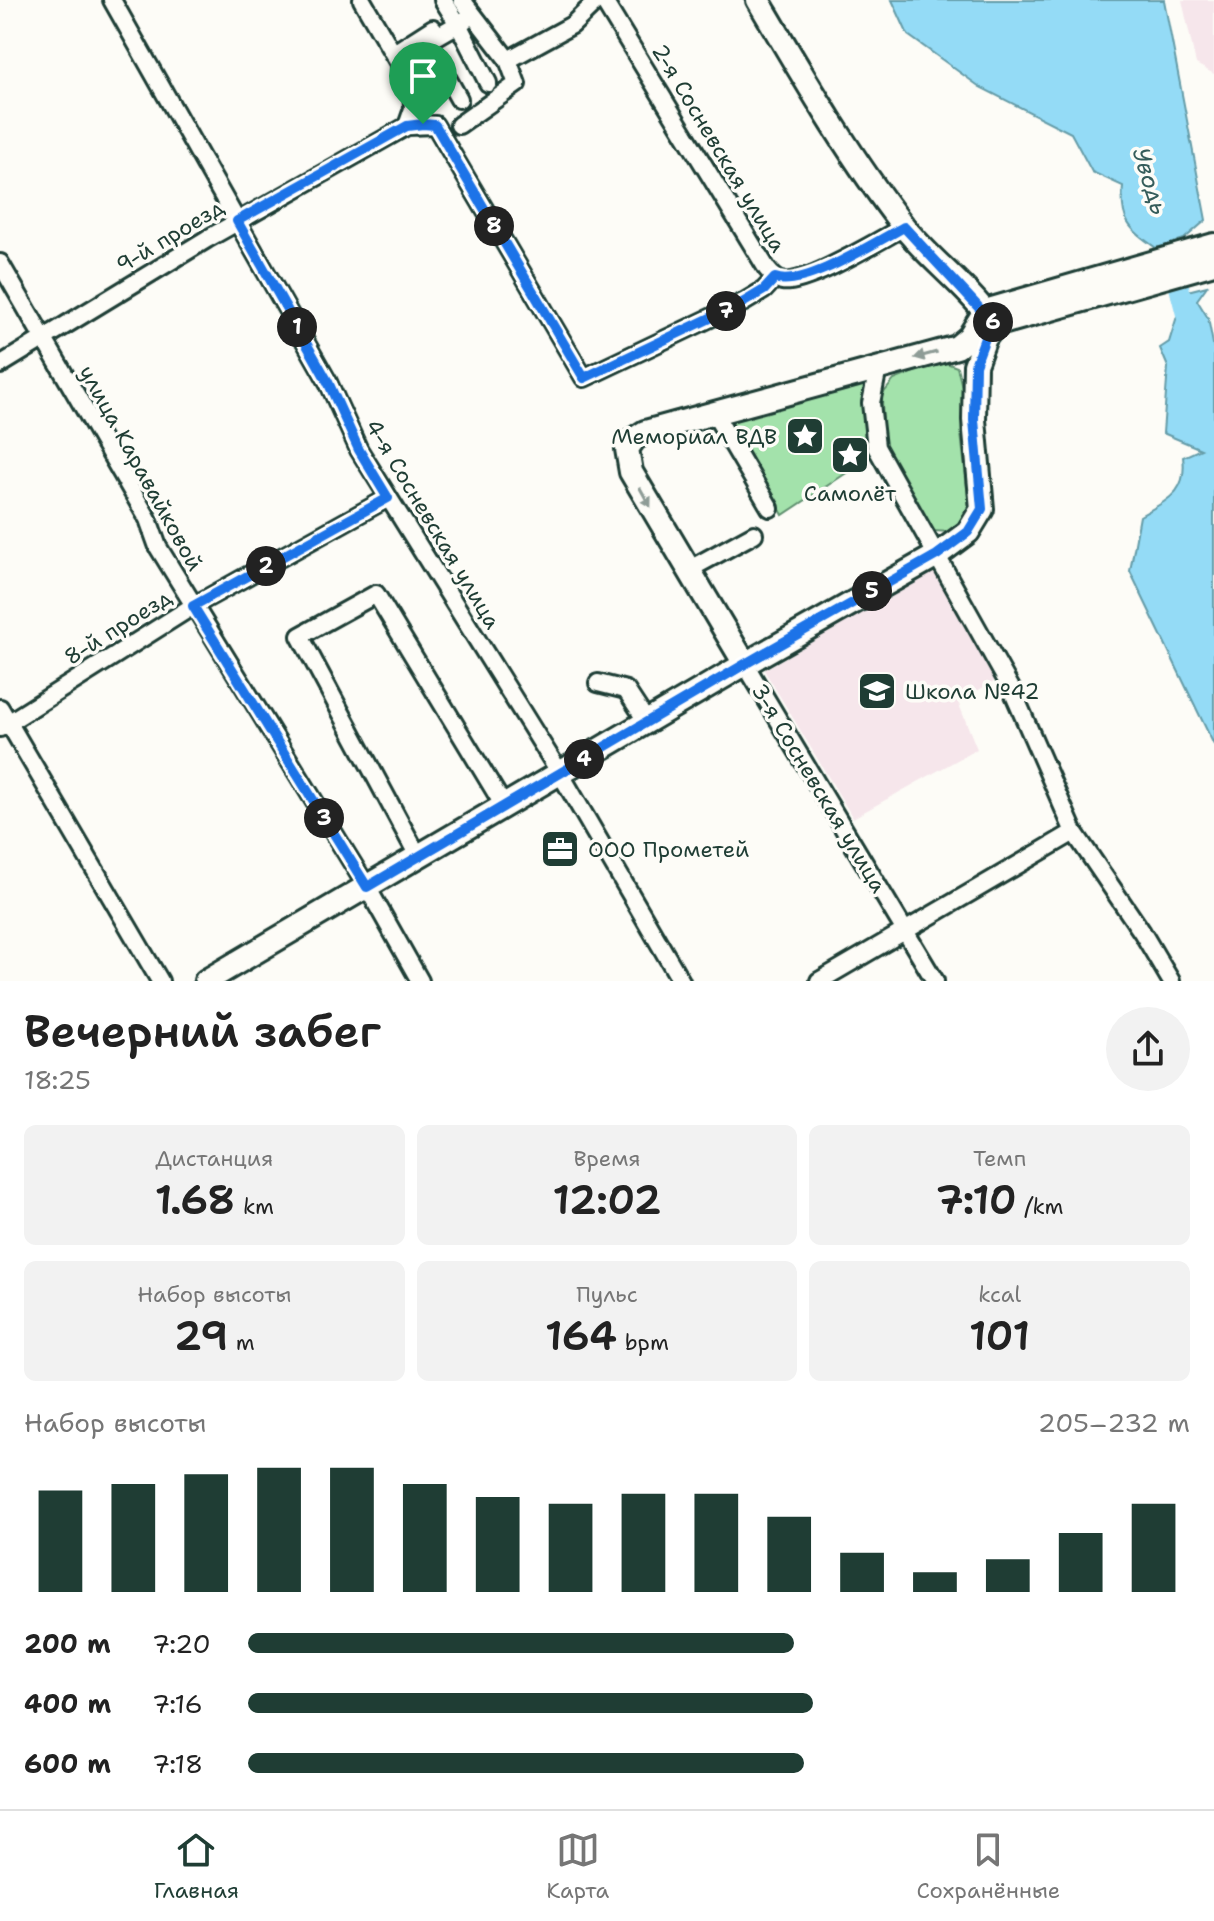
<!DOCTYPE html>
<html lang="ru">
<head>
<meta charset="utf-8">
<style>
  :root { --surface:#fff; --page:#f2f2f2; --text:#222; --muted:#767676; --line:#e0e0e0; --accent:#1f3d34 }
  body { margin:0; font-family:"Shantell Sans",sans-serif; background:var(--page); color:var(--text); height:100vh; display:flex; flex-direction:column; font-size:30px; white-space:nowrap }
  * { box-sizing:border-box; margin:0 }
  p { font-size:26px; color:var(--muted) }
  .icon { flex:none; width:44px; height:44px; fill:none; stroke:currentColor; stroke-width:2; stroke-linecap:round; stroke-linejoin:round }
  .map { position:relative; height:981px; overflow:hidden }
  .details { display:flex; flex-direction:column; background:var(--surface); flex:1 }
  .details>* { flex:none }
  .pin { position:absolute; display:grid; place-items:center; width:68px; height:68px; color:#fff; margin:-82px -34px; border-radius:50% 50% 50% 0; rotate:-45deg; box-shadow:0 0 8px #0007 }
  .pin .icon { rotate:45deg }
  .km { position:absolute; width:40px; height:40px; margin:-20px; border-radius:50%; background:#222; color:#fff; font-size:22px; line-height:40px; text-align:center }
  .round { display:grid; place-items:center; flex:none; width:84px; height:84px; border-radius:42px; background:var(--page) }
  .summary { display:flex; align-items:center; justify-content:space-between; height:136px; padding:0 24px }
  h1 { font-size:44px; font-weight:600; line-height:60px }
  .stats { display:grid; grid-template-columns:repeat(3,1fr); gap:12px; height:136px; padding:8px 24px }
  .stats div { display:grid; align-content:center; border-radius:12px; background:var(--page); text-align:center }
  .stats b { font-size:40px; font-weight:600 }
  .stats small { font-size:22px; font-weight:400 }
  .stats p { font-size:22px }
  .chart { height:224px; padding:16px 24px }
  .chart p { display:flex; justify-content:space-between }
  .chart svg { width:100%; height:144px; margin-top:8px; stroke:var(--accent); stroke-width:6 }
  ul { padding:0 24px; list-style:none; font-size:26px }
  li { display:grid; grid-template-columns:128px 96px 1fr; align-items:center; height:60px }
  li i { height:20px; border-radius:10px; background:var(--accent) }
  .tab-bar { display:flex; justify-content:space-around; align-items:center; height:112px; border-top:2px solid var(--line); background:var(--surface); font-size:22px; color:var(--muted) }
  .tab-bar a { display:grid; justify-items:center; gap:4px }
  .tab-bar .on { color:var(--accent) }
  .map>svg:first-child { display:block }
</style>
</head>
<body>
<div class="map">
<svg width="1214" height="981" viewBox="0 0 1214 981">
  <rect width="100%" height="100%" fill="#fdfcf7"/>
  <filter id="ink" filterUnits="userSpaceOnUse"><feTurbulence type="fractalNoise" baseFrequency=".0125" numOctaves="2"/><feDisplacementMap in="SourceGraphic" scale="16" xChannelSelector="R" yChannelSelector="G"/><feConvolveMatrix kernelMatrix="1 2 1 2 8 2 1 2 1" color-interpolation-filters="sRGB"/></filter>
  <g filter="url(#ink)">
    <path fill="#f6e6eb" d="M1182,0h32v74l-18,-10z
      M939,567l57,113 -38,22 19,47 -124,69 -89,-148z"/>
    <path fill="#a3e2ab" stroke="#619070" stroke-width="2" d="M941,361l16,6 7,28 -3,38 8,73 -16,26 -21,-1 -12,-13 -12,-31 -25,-42 -1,-50 12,-15z
      M867,382l2,76 -86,57 -53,-97z"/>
    <path fill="#94dbf6" stroke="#659ca8" stroke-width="2" d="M892,0h272l42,220 -22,19 -28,9c-28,-20 -36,-27 -33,-62l-31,-14 -21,-39 -91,-46 -72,-52z
      M1207,286l-10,14 11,18 6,31v396l-84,-174 10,-55c27,-16 48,-23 43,-59l18,-8 -38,-16 5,-66 -8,-19 9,-6 9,-29 -6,-18z"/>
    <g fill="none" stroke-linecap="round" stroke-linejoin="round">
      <path stroke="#94dbf6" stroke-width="20" d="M1161,217l26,101"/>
      <g stroke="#1f3d34" stroke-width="22">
        <path id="minor" d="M112,0l216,382 31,68 201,323 121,208
          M362,0l50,86 1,23 -6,17 28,-1 149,253 160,-76 20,-12 11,-12
          M443,0l15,24 -31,18 32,57
          M603,0l164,269c4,5 8,10 15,12 23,5 99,-42 122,-54
          M465,20l-7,4 30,59
          M394,53l39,-25
          M508,60l64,-35 26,-25
          M459,125l58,-41 -9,-24 -46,-60
          M0,263l148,256 10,28 209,340 53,94
          M0,365l207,-126 200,-113
          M878,368l-7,35 5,44 136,243 62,142 68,100 29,49
          M714,413l56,95
          M688,570l66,-36
          M745,664l190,317
          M598,683l28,7 21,32
          M0,708l160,273
          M0,728l193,-122 195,-108
          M418,856l-118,-220 76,-42 128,212
          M819,981l255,-149"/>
      </g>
      <g stroke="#1f3d34" stroke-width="28">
        <path id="major" d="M758,0c46,78 91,156 146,227 27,34 63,59 88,94
          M985,311l229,-66
          M995,325l219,-62
          M745,664l-114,-192 -4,-23 7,-10 11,-7 312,-85 12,-10 16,-26
          M206,981l539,-317 192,-109 31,-23 14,-23 -8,-89 1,-55 10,-27 10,-13"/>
      </g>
      <use href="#minor" stroke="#fdfcf7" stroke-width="16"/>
      <use href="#major" stroke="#fdfcf7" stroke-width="22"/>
    </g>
    <defs><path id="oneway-solid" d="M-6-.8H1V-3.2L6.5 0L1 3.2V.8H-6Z" transform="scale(2)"/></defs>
    <g fill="#8e9c96">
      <use href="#oneway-solid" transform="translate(926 355) rotate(165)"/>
      <use href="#oneway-solid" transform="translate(645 497) rotate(61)"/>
    </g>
  </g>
  <g fill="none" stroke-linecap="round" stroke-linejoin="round" filter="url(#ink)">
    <g stroke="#fff" stroke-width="16">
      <path id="route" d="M423,124l12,1 149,253 160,-76 20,-12 11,-12c28,11 102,-37 129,-51l91,98 -10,13 -10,27 -1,55 8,89 -14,23 -31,23 -192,109 -378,223 -174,-281 195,-108 -29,-48 -31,-68 -91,-161 170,-95z"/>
    </g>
    <use href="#route" stroke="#1a73e8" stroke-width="10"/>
  </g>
  <defs>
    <g id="sight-square" transform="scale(2)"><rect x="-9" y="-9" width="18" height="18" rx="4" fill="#1f3d34" stroke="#fdfcf7"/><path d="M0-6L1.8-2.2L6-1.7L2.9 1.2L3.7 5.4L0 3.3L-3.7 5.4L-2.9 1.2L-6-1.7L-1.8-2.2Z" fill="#fff"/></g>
    <g id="school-square" transform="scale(2)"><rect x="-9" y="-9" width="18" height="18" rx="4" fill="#1f3d34" stroke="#fdfcf7"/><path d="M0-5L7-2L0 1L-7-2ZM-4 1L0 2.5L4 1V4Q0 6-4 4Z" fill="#fff"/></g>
    <g id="office-square" transform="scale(2)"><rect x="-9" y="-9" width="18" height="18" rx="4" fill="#1f3d34" stroke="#fdfcf7"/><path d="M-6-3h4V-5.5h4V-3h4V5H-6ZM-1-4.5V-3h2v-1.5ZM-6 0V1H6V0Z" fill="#fff"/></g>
  </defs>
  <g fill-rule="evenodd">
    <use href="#sight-square" x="805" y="436"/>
    <use href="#sight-square" x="850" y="455"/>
    <use href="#school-square" x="877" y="691"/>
    <use href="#office-square" x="560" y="849"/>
  </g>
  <g text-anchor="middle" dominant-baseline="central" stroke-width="7" stroke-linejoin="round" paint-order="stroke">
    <g font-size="22" fill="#1f3d34" stroke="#fdfcf7">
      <text transform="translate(719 148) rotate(59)">2-я Сосневская улица</text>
      <text transform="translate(170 236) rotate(-31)">9-й проезд</text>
      <text transform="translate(141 468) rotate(61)">улица Каравайковой</text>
      <text transform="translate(433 524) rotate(59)">4-я Сосневская улица</text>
      <text transform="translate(118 627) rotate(-32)">8-й проезд</text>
      <text transform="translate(819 788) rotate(59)">3-я Сосневская улица</text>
    </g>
    <g font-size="22" fill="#1f3d34" stroke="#fdfcf7" text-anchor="start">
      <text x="777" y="436" text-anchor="end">Мемориал ВДВ</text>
      <text x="850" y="493" text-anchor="middle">Самолёт</text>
      <text x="905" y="691">Школа №42</text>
      <text x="588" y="849">ООО Прометей</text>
    </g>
    <g font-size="24" font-style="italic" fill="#365d5b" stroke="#fdfcf7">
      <text transform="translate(1150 181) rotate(73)">Уводь</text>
    </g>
  </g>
</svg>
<div class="pin" style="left:423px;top:124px;background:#1e9e55"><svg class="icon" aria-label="arrive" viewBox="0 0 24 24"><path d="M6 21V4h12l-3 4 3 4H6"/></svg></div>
<b class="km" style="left:297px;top:327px">1</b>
<b class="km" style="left:266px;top:566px">2</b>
<b class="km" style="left:324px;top:818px">3</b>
<b class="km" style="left:584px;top:759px">4</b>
<b class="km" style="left:872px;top:591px">5</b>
<b class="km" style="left:993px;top:322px">6</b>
<b class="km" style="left:726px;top:311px">7</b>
<b class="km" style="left:494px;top:226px">8</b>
</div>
<section class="details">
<div class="summary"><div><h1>Вечерний забег</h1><p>18:25</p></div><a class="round"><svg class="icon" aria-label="share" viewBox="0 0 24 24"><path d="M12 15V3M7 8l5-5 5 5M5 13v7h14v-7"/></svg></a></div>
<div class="stats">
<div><p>Дистанция</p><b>1.68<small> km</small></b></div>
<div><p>Время</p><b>12:02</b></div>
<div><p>Темп</p><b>7:10<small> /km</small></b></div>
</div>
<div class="stats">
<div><p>Набор высоты</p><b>29<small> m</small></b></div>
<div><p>Пульс</p><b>164<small> bpm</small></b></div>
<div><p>kcal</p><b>101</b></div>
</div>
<div class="chart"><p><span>Набор высоты</span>205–232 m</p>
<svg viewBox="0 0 160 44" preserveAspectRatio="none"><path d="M5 44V13M15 44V11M25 44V8M35 44V6M45 44V6M55 44V11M65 44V15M75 44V17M85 44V14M95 44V14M105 44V21M115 44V32M125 44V38M135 44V34M145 44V26M155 44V17"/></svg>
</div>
<ul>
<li><b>200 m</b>7:20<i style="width:58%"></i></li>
<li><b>400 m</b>7:16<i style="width:60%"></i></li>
<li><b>600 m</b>7:18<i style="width:59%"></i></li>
</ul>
</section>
<nav class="tab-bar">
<a class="on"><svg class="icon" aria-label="home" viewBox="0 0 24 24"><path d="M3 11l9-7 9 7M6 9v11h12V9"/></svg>Главная</a>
<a><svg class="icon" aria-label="map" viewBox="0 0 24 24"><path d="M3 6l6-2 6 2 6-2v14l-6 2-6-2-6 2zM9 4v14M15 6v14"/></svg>Карта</a>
<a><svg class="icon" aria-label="saved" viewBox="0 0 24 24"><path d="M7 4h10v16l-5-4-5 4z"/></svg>Сохранённые</a>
</nav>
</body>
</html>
